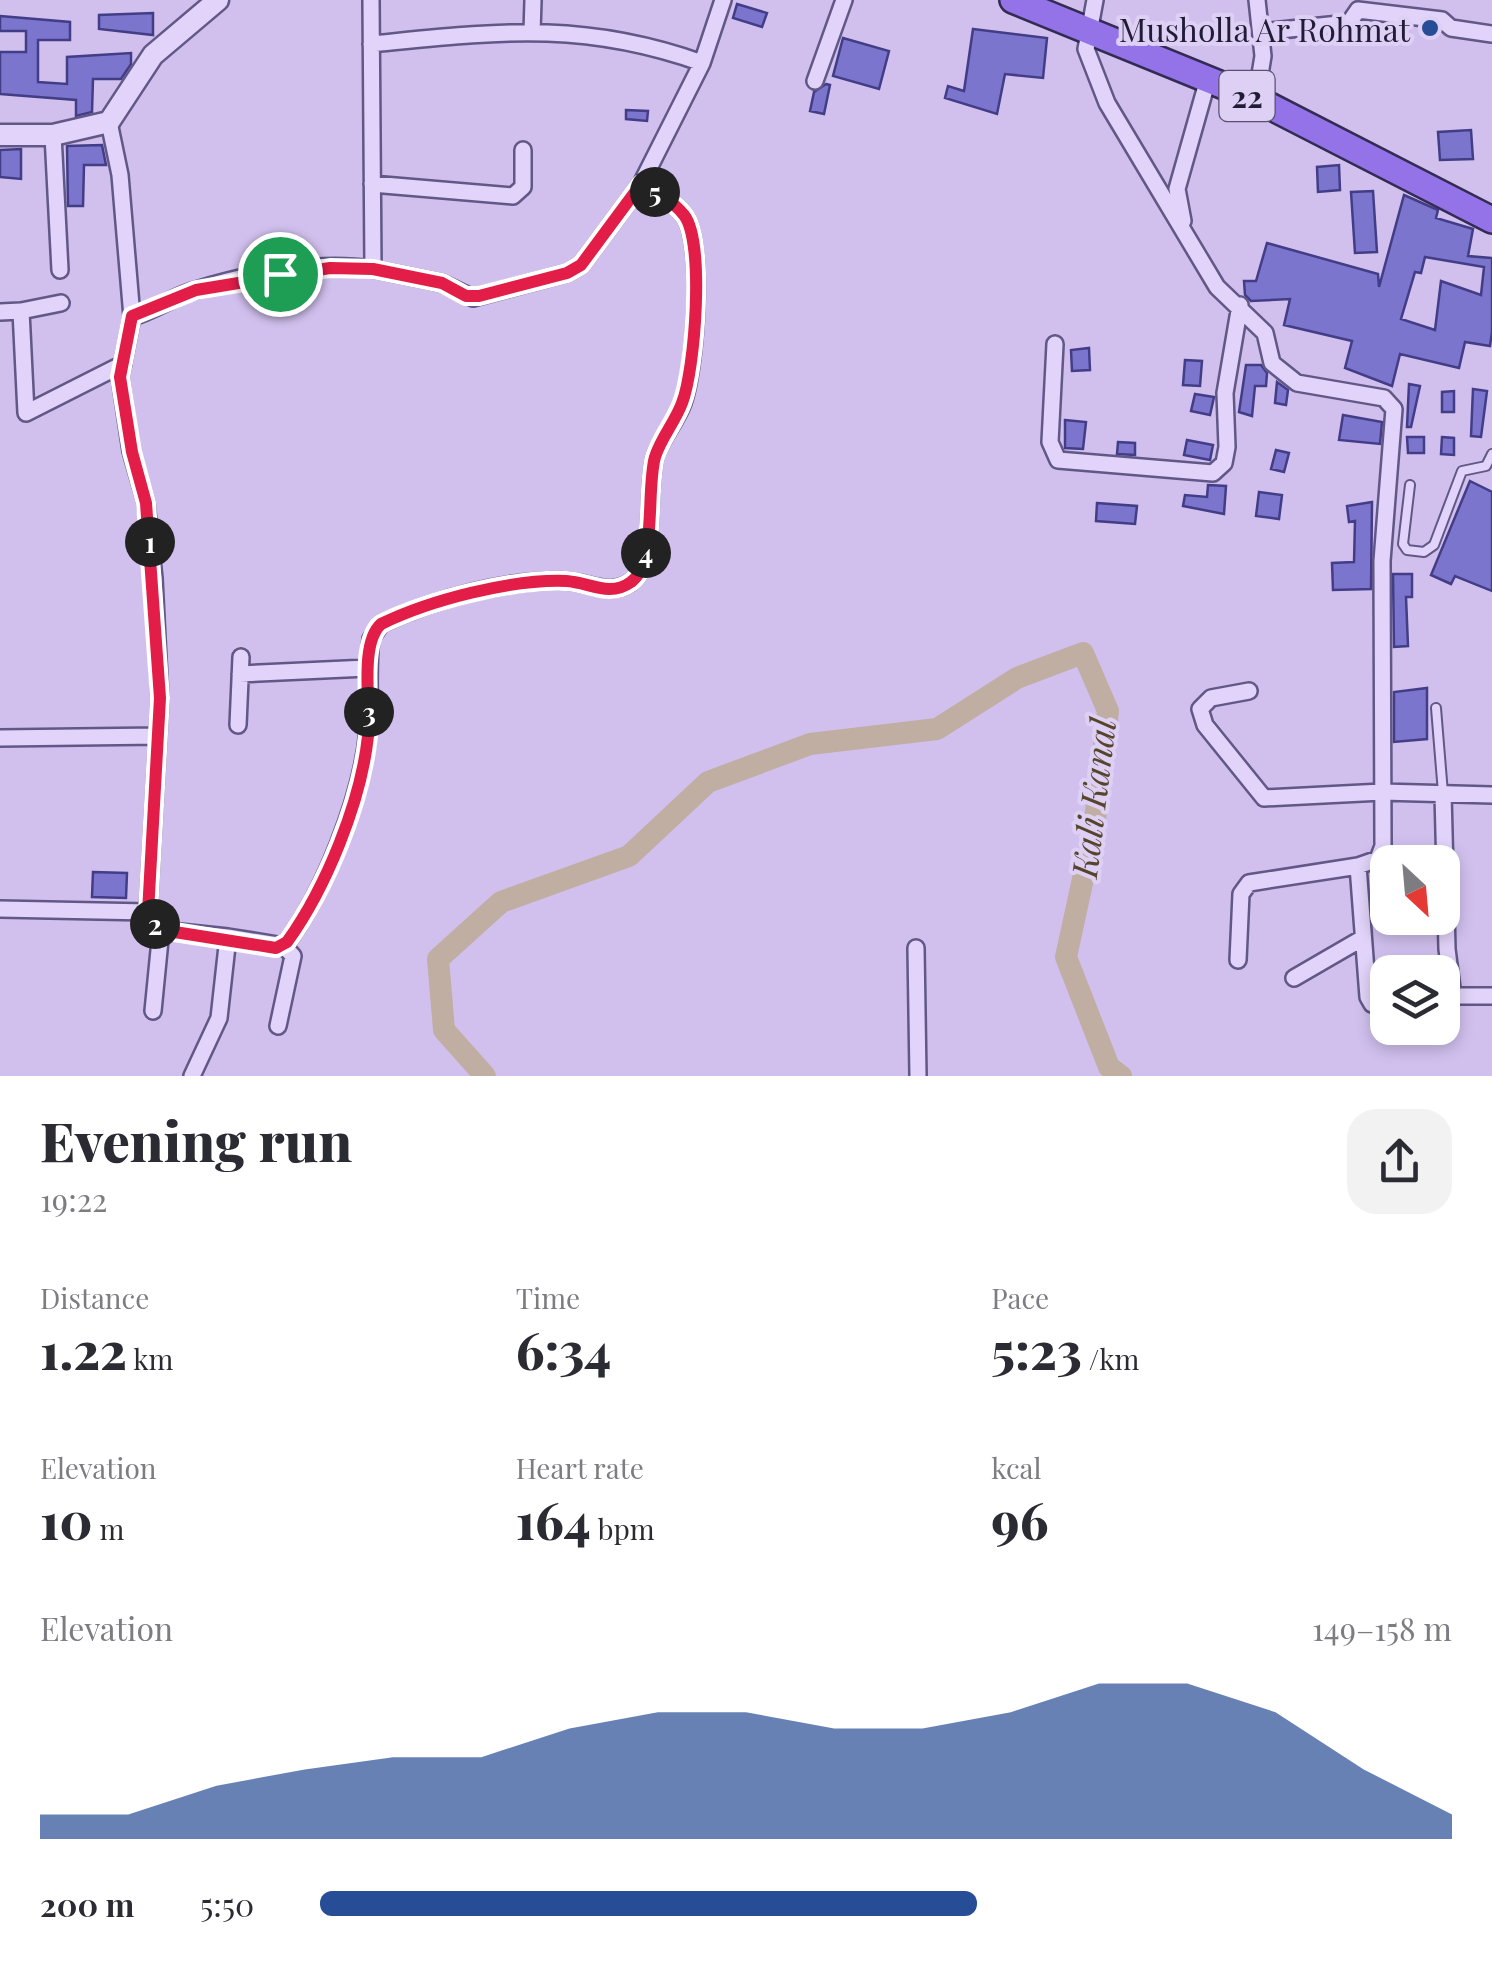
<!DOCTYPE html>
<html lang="en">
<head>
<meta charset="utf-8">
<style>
  :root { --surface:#fff; --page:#f2f2f3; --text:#2b2b33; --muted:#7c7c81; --accent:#274d96 }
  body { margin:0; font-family:"Playfair Display",serif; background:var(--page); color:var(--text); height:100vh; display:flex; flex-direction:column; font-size:38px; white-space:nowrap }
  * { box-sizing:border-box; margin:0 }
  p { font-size:32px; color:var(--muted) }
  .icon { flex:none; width:55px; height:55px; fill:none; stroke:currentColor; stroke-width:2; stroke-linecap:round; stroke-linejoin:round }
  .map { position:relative; height:1076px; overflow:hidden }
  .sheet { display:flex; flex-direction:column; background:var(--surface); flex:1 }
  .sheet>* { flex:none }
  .needle { width:65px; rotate:154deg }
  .controls { position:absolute; left:1370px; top:845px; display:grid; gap:20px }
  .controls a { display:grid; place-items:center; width:90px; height:90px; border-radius:20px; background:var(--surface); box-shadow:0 5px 15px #0003; font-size:50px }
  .pin { position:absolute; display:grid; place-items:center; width:85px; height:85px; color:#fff; margin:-42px; border:5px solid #fff; border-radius:50%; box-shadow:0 2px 10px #0007 }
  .km { position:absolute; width:50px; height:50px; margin:-25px; border-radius:50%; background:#222; color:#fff; font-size:28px; line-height:50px; text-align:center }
  .round { display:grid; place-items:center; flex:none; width:105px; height:105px; border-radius:30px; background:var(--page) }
  .summary { display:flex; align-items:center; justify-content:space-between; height:170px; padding:0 40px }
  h1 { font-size:55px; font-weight:800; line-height:75px }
  .stats { display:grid; grid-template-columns:repeat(3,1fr); gap:15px; height:170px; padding:10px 40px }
  .stats div { display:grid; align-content:center }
  .stats b { font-size:50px; font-weight:800 }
  .stats small { font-size:28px; font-weight:400 }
  .stats p { font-size:28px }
  .chart { height:280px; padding:20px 40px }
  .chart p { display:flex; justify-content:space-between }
  .chart svg { width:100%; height:180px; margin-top:10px; fill:var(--accent); opacity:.7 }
  ul { padding:0 40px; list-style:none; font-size:32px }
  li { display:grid; grid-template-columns:160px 120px 1fr; align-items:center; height:75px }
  li i { height:25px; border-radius:12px; background:var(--accent) }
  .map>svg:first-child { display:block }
</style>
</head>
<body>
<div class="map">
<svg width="1492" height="1076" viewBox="0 0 1492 1076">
  <rect width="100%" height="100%" fill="#d1c0ee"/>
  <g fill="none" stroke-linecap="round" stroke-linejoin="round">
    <path stroke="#c0aea3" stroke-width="22" d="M485,1076l-41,-46 -6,-71 63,-57 128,-46 79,-74 102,-38 127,-15 80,-51 66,-25 25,58 -14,117 -28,129 43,110 12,9"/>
  </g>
  <path fill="#7c75cd" stroke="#423d86" stroke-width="2.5" fill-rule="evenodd" d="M737,4l30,9 -5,14 -29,-9z
    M153,13v22l-54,-6v-14z
    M0,16l70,6v18h-32v42l29,2v-27l64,-4v11l-10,15h-28l-1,33 -16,4v-16l-76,-6v-42h26v-21h-26z
    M973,29l74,9 -4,40 -38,-4 -8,40 -52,-16 3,-12 16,5z
    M843,38l46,13 -10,38 -46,-13z
    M826,84l4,1 -6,29 -14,-3 4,-19z
    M626,110l22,1 -1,10 -21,-2z
    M1471,130l2,29 -33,1 -2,-28z
    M102,145l4,20h-22l-1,41h-15l-1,-60z
    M21,149v30l-21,-2v-27z
    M1339,165l1,25 -22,2 -1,-25z
    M1373,191l4,61 -22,1 -4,-61z
    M1404,195l34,15 -2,8 37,11 -5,27 24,2v74l-2,14 -25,-4 -6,26 -59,-14 -8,32 -47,-18 7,-27 -68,-16 6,-26 -39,2 -6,-6 -1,-14h12l11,-38 111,31 1,13zM1425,257l59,10 -3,28 -40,-14 -6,49 -34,-11 14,-47 6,1z
    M1089,348l1,22 -18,1 -1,-21z
    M1185,360l17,1 -2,25 -17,-1z
    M1246,365h15l6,8 -1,13h-11l-3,30 -13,-4z
    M1277,382l11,8 -2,15 -11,-2z
    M1409,384l11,2 -9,41h-4z
    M1473,389l14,2 -6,46 -10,-1z
    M1454,391v21h-12v-20z
    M1195,394l19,3 -4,18 -19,-4z
    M1343,415l39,7 -2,22 -41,-4z
    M1065,420l21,2 -3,27 -18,-1z
    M1407,437h17v16h-16z
    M1442,437l12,1v17l-13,-1z
    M1187,440l26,5 -3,15 -26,-5z
    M1118,442l17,1v12l-18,-1z
    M1276,450l13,3 -5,19 -13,-3z
    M1470,481l22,11v99l-37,-15 -4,8 -20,-9z
    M1208,485l18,1 -2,28 -41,-8 2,-11 22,2z
    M1259,492l23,3 -3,24 -23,-3z
    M1372,502l-1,87 -38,1 -1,-27 22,-1 1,-41 -6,1 -2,-16z
    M1097,503l40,3 -2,18 -39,-3z
    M1393,574h19v23h-6l2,49 -14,1z
    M1427,688v51l-33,3v-50z
    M93,872l34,1 -1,25 -34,-1z"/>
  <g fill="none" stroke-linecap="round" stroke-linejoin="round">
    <g stroke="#615887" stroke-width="12">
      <path id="service" d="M1410,485l-7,59 4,6 17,2 10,-7 28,-74 24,-5 6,-12
        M1436,708l7,85"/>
    </g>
    <g stroke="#615887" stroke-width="20">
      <path id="minor" d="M1095,0l-9,49 21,54 110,184 48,46 7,30 25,20 87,15 10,11 -12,152 1,285 -5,13 -20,7 10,131 4,7 16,2
        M1261,32l88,-9 9,-13 84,10 9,8 41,6
        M532,33l1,-33
        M371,44c124,-12 210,-24 331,19
        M815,81l29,-81
        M1256,99l7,-43 -6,-56
        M109,122l11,53 12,142 -12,60 11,74 15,52 8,75 6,121 -12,213 13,18 67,7 -9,81 -27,58
        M53,135l7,135
        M372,184l141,12 10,-9v-37
        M1183,221l-6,-32 31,-110
        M373,269l69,14 31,15 94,-25 14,-8 60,-81
        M21,311l40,-8
        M0,312l21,-1 5,102 97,-49
        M132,317c22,-6 42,-21 64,-27 53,-17 122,-29 177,-21l-2,-269
        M1055,344l-5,98 8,18 155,13 11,-10 3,-16 -2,-54 15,-88
        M240,674l127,-6
        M1249,691l-38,7 -11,11 5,16 59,73 118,-6 110,3
        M238,725l3,-68
        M0,738l158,-2
        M1443,794l4,155 6,47h39
        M0,909l148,3
        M228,937l56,9c40,-52 78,-150 84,-215 3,-31 -1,-61 3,-92l10,-15c53,-25 126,-45 185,-43 23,1 44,16 65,1 26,-18 15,-94 24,-125 6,-19 21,-35 28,-54 12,-33 22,-160 1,-188 -11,-14 -27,-23 -43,-31l61,-121 21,-63
        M916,948l2,128
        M1238,960l3,-66 8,-11 109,-17
        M1294,978l69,-40
        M153,1011l8,-81
        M278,1026l15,-70 -9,-10"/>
    </g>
    <g stroke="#615887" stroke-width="25">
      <path id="tertiary" d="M0,135h53l56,-13 44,-67 65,-55"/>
    </g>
    <g stroke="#322c54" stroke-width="30">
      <path id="trunk" d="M1013,0l243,99 236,121"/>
    </g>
    <use href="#service" stroke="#e1d3f9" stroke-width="8"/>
    <use href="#minor" stroke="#e1d3f9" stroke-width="15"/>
    <use href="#tertiary" stroke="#e1d3f9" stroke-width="20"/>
    <use href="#trunk" stroke="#9472e8" stroke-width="25"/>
  </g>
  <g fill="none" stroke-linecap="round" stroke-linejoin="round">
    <g stroke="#fff" stroke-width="20">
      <path id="route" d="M641,184c15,8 32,17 43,31 21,27 11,155 -2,188 -7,19 -21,35 -27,54 -9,31 2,107 -24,125 -22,16 -42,0 -65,-1 -55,-2 -136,19 -185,43 -22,20 -10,82 -13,112 -7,66 -42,152 -81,206l-11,6 -114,-18 -14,-18 12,-214 -14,-195 -14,-51 -12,-75 12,-61 64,-26 134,-22 43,1 69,14 24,13h13l88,-23 14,-8z"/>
    </g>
    <use href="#route" stroke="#e11d48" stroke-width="12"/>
  </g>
  <circle fill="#274d96" stroke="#decff5" stroke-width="4" cx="1430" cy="28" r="10"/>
  <g text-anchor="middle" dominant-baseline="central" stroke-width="8" stroke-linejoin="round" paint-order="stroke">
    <rect fill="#decff5" stroke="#59526f" stroke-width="2.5" x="1219.5" y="71" width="55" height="50" rx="8"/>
    <g font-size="30" font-weight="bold" fill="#201c36">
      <text x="1247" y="96">22</text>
    </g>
    <g font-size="32" fill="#201c36" stroke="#decff5" text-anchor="end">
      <text x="1410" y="28">Musholla Ar Rohmat</text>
    </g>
    <g font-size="35" font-style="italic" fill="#56452b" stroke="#decff5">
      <text transform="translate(1092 798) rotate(-83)">Kali Kanal</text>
    </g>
  </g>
</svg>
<div class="controls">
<a><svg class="needle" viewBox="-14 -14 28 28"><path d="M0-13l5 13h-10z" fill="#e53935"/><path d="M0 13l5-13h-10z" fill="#7c7c81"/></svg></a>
<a><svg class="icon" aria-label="layers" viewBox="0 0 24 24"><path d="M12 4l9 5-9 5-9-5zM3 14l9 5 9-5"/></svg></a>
</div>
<div class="pin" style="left:280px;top:274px;background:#1e9e55"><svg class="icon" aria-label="arrive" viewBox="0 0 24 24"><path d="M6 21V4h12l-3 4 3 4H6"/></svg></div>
<b class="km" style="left:150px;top:542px">1</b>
<b class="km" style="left:155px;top:924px">2</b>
<b class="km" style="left:369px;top:712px">3</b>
<b class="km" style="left:646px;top:553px">4</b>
<b class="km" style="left:655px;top:192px">5</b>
</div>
<section class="sheet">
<div class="summary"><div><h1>Evening run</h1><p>19:22</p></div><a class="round"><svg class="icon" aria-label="share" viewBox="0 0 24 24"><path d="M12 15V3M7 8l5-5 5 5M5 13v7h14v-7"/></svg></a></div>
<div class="stats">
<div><p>Distance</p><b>1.22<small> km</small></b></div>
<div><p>Time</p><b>6:34</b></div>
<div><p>Pace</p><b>5:23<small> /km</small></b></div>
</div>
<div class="stats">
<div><p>Elevation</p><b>10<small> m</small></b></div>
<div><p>Heart rate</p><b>164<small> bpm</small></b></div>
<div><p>kcal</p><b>96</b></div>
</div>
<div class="chart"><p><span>Elevation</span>149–158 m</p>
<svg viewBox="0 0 160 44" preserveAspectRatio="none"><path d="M0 44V38L10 38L20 31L30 27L40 24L50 24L60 17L70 13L80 13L90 17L100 17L110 13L120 6L130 6L140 13L150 27L160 38V44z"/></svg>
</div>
<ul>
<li><b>200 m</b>5:50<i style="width:58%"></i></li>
</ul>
</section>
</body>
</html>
